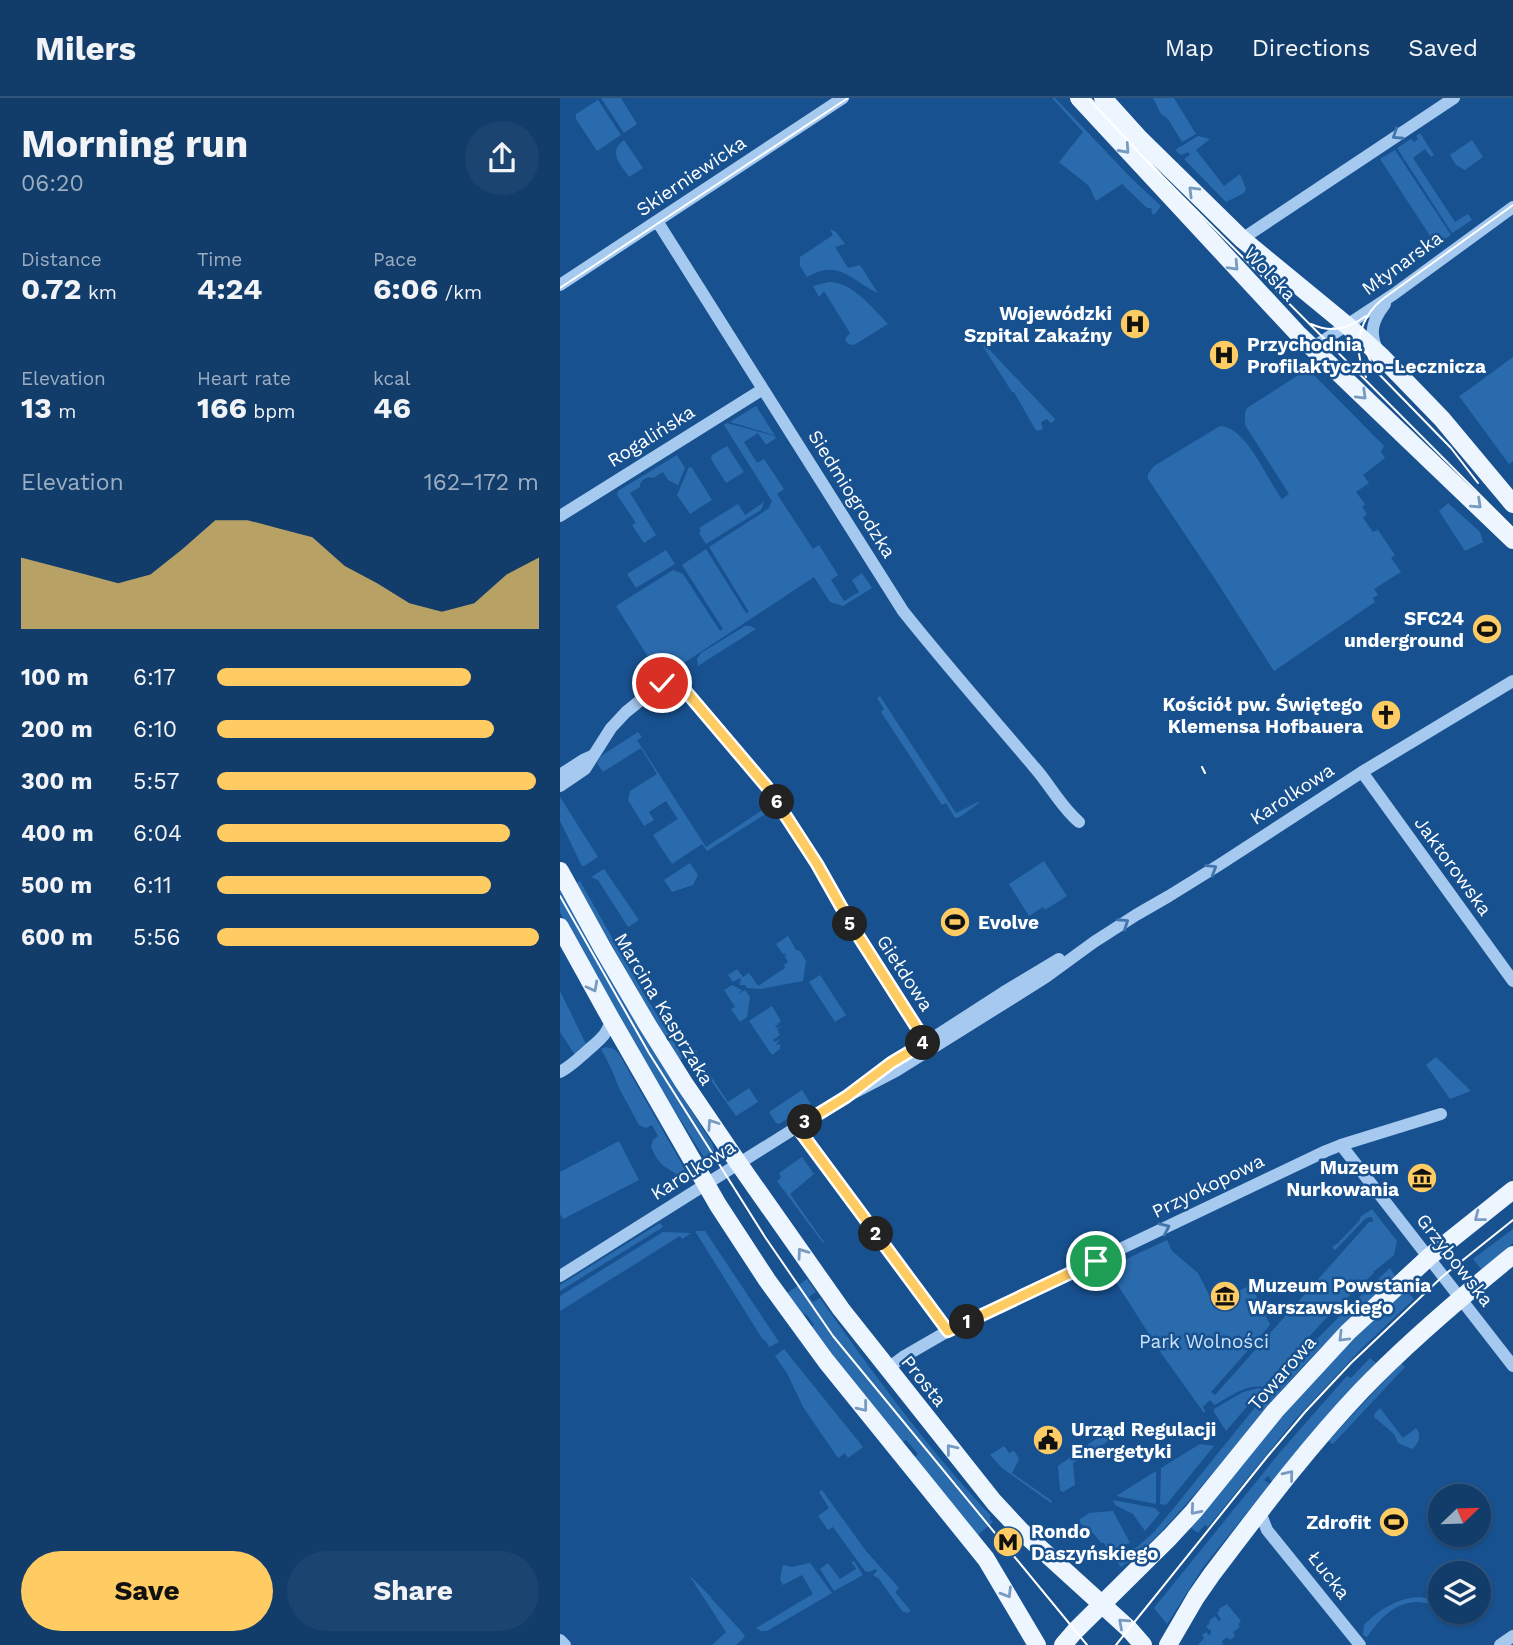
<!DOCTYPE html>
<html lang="en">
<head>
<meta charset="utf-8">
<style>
  :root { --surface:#123d6b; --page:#1b4471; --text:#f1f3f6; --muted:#9caec1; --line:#31567e; --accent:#ffcc63 }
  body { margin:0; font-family:"Work Sans",sans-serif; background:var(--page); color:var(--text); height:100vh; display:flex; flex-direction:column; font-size:26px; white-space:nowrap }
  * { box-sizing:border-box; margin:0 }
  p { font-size:23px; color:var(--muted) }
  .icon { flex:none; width:38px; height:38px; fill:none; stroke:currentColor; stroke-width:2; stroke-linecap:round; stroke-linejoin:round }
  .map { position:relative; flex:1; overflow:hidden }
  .sheet { display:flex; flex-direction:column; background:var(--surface); width:560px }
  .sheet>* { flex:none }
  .needle { width:46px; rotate:67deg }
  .buttons { position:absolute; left:868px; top:1386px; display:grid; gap:14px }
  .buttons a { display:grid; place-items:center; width:63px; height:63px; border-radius:50%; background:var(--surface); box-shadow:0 2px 5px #0004,0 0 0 2px var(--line); font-size:35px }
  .pin { position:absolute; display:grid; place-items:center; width:60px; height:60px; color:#fff; margin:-30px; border:4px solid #fff; border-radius:50%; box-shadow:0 2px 7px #0007 }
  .km { position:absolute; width:35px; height:35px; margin:-18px; border-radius:50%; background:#222; color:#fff; font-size:19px; line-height:35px; text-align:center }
  .round { display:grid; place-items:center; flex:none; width:74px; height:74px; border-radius:37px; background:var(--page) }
  .headline { display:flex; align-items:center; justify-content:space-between; height:119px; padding:0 21px }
  h1 { font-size:38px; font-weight:700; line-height:52px }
  .figures { display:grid; grid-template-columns:repeat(3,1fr); gap:10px; height:119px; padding:7px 21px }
  .figures div { display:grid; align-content:center }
  .figures b { font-size:30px; font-weight:700 }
  .figures small { font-size:19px; font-weight:400 }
  .figures p { font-size:19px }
  .chart { height:196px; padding:14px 21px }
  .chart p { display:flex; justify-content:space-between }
  .chart svg { width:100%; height:126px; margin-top:7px; fill:var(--accent); opacity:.7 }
  .cta { display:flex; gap:14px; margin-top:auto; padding:14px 21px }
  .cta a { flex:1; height:80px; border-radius:42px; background:var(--accent); color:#111; font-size:28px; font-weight:700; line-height:80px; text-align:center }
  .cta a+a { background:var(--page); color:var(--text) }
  ul { padding:0 21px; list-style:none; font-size:23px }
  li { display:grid; grid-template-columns:112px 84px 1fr; align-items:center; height:52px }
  li i { height:18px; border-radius:9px; background:var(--accent) }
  header { display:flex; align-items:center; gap:42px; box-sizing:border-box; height:98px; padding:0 35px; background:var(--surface); border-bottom:2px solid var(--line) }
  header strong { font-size:33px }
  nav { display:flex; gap:38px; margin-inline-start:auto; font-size:24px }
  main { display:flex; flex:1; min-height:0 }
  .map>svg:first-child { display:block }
</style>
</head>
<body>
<header>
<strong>Milers</strong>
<nav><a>Map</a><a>Directions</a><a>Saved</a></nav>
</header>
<main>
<section class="sheet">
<div class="headline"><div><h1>Morning run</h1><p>06:20</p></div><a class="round"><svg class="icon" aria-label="share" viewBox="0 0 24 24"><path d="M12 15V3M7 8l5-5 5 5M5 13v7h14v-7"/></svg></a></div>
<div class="figures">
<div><p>Distance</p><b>0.72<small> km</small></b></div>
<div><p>Time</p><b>4:24</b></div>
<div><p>Pace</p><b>6:06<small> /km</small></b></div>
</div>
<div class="figures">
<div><p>Elevation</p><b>13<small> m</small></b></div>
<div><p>Heart rate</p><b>166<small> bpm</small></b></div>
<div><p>kcal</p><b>46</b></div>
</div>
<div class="chart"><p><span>Elevation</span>162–172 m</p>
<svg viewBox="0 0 160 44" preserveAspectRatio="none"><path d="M0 44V19L10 22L20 25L30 28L40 25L50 16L60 6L70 6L80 9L90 12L100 22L110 28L120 35L130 38L140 35L150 25L160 19V44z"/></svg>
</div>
<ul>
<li><b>100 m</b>6:17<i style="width:79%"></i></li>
<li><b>200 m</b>6:10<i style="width:86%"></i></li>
<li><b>300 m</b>5:57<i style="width:99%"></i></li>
<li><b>400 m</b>6:04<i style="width:91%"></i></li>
<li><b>500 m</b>6:11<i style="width:85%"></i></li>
<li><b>600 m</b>5:56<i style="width:100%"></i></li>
</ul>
<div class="cta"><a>Save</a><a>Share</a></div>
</section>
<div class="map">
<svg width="953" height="1547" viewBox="0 0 953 1547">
  <rect width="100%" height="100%" fill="#18518f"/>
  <path fill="#2a6bad" d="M41,0h20l16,26 -13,9z
    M492,0h3l76,80 30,28 -7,9 -3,-3 1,-2 -1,-2h-4l-25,-24 -26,17 -7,-15 -30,-24 24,-30z
    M593,0h21l22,36 -14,8 -14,-23 -7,-5z
    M38,2l23,35 -24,16 -21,-32v-5z
    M860,35l14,22 -3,2 -6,-8 -12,9 42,64 13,-8 4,6 -20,13 -55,-85 14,-9 3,3 4,-3 -2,-3z
    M638,38l12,3 -14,11 28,36 16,-12 6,15 -2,4 -18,9 -42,-43 6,-4 -2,-3 -7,3 -6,-5z
    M64,42l19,28 -14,9c-8,-12 -22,-25 -5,-37z
    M912,42l11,17 -18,13 -9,-5 -6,-10z
    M835,52l56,85 -15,10 -56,-86z
    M270,131l6,3 9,12 -10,3 13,21 12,-3 18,28c-27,-12 -38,-35 -71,-16l-7,-11v-9l33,-22z
    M269,184c23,0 44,26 59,42l-34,21 -6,-1 -3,-5 5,-6 -26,-42 -5,6 -6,-11z
    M423,245l72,76 -1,2 -3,2 -4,-4 -6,3 2,7 -5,2 -3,-2 -21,-37h-2l-28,-44z
    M953,259v104l-4,3 -50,-68 4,-2 -1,-1h2z
    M748,271l76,77 -3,6 4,6 -22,17 6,8 -13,9 9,12 -3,3 5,7 -4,4 10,14 5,-2 17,25 -4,3 10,14 -27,17 4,6 -5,3 2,4 -101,69 -57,-89 -69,-103v-5l6,-8 66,-40c26,0 48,55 62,73l7,-5 -44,-69v-12l2,-5z
    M196,308l18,28v1l-44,-13z
    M167,325l48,13 1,2 -10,7 -8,-12 -14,9 13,21 7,-4 20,30 -7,5 36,55 6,-4 19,30 -7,5 13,21 15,-9 -7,-12 10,-7 10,15 -29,18 -13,-4 -16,-25 -130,86 6,9 -4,2 -13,-4 -15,3 -42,-67 57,-36 10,4 37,57 3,-2 -41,-64 24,-16 40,64 3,-1 -40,-65 53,-34 7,-5 3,-7 -48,-76z
    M167,348l17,26 -18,11 -15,-24 1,-4z
    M117,357l8,13 -7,17 -10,-5 -5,-8 -10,6c-5,-2 -10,1 -13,6v3l-10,6 26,42 -12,8 -12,-18 4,-2 -19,-28 1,-4z
    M129,369l3,1 20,32 -22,14 -13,-19z
    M204,404l-3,8 -55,34 -7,-11 2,-2 -2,-3 39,-24 7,11z
    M888,405l32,29 3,10 -18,9 -26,-40z
    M106,452l9,14 -39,24 -9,-14z
    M185,528h5l6,3 -58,37 -1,-7 4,-6z
    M320,598l76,117 22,-11 1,1 -19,14 -5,1 -9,-15 -4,2 -61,-93 3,-3 -7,-11z
    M78,634l4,5 -5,3 69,107 58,-38 3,4 -60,38 -5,-7 -30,20 -19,-29 25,-16 -12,-18 -17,11 5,8 -10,6 -16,-26 2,-9 27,-17 -16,-26 -38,24 -6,-9 4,-7z
    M0,699l38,60 -14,9h-2l-22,-45z
    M484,763l23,35 -22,14 -2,-3 -14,9 -20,-32z
    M130,765l8,12 -5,10 -21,7 -8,-12z
    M44,771l35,51 -11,7 -30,-47 -7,-3z
    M20,783l64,113 39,62 -2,4h-2l-43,-72 -59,-104v-2z
    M0,791l115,196 37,58 3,10 -3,-1 -6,4 -1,3 -70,-111 -75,-136z
    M228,838l8,14h3l-2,1h3l6,10 -3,20 -42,8 -14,-1 -2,-3h-6l3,-4 -5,3 4,-4 -1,-2 -7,4 -5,-7 9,-6 6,8 6,-4 9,13 27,-18 -1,-3 4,-3 -3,-5 2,-2 -3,1 2,-3 -3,1 -7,-10z
    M260,877l26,40 -11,7 -26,-40z
    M172,887l10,5 -5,4 8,-4 5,7 -3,20 -7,5 -9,-13 4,-2 -11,-17z
    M0,893l26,53 -11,11 -15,-23z
    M212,908l9,15 -7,5 8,-4 -7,5 1,1 6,-2 -5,3 1,2 3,-2 -3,3 2,3 -7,5 2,2 6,-3 -5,5 1,1 3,-1v5l-8,6 -23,-34z
    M46,949l8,2 5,5 68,119v10c-7,-8 -15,-11 -23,-17 -7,-5 -10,-13 -13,-19l2,-7 5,-4 -6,-11 -6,3 -7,-3 -21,-39 -6,-16 -11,-21z
    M134,952h3l-1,4 32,48 21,-14 9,14 -22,14 -43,-61z
    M876,959l35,34 -21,8 -24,-34z
    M242,992l9,14 -32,20 -3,-1 -7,-11z
    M59,1043l20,39 -76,39 -3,-5v-42z
    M242,1059l12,17 -24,20 34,48 -1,1 -46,-62 4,-3 -2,-5z
    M812,1111l25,32 -3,14 -21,17 1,1 -45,42 -66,72c-17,-3 -34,10 -48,18l-5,-5 -7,7 2,4 -1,2 -43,-60 -54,-85 60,-28 5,11 26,22 15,30 38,-18 19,40 -59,67 4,3 154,-173h4l-1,-5 -6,1 -27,28 -4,4 -3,-3 6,-4 22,-23v-3z
    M100,1125l3,4 -103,64v-6z
    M953,1131v14l-31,27 -9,-11z
    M135,1133h10l74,111 -10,5 -4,-7h-2z
    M103,1134l28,1 -9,6 -2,-3 -120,75v-15z
    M830,1170l5,8c-44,41 -88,83 -127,130 -30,35 -58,72 -89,106 -18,20 -36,40 -58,55l-8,-10 24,-10 16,-14c39,-46 76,-95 116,-142 38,-43 79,-84 121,-123z
    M247,1181l9,13 -7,5 4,5 7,-4c53,75 107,150 171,218l-2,2 4,4 -15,13 -64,-77 4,-4 -12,-14 -5,2 -91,-114 4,-3 -7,-10 -4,-1 -16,-21z
    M845,1191l9,10 -53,50 -67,72 -86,106 -3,-2 -7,8 -7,-5 63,-79 71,-82z
    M224,1251l79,98 -15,11 -3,-5 -7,5 -35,-51 -16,-34 -12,-17z
    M810,1260l7,6 -105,118 -4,-6 -4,4 6,4 -66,82 -37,58 -13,-16 127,-157 66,-75 4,2z
    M841,1265l4,4 -72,77 -5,-3z
    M699,1290l3,1 -36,42 -12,-19v-3l29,-17z
    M820,1310l23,30 13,-10c6,7 3,16 -4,21l-14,-6 -4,-9 -20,-17 1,-4z
    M560,1324l1,8 4,1 -52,32 2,22 -12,7 -3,-2 -2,-24z
    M640,1346l14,2 -48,59 -6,-1 1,-36z
    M444,1348l5,7 4,-2 2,1 4,7 -7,14 40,28 -1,2 -49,-35 -12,-13z
    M596,1373v33l-40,-8z
    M262,1392l44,61 33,37 -4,4 16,19 -4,2 -5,-2 -23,-32 -6,-4 4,-4 -1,-2 -7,3 -4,-1 -32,-44 -5,3 -10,-14 11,-8 -10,-16z
    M553,1402l42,8 5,5 -15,18 -12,-17 -18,-9z
    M553,1413l17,32 -20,7h-2l-4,-7h-3l-6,-8 -15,-12v-4l9,-6z
    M289,1460l3,4 2,-1 9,14 -29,16 -14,-22 8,-6 12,16 16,-10z
    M250,1465l22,30 -65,38h-6l-5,-3 57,-34 -11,-19 -19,10 -3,-6 3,-14 9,2z
    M129,1477l23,23 -2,3 2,-2 30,33 3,5 -9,8h-24l14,-13z
    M860,1499l20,4v4c-8,0 -15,-3 -23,-3 -24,1 -37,17 -50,35l-4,-2 1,-10c16,-16 33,-27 56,-28z
    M667,1506l14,17 -3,3 2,3 -7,5 2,4 -5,4 -3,-3 -5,4 1,4h-25l6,-7 -2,-3 4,-3 3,3 2,-1v-5l-2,1 -3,-4 3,-2 1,-4 5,-4 4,5 2,-1 -4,-7 2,-2v-2z"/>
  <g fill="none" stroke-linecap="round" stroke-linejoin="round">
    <path stroke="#a5c9ef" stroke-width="12" d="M97,123l246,390c43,54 88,105 132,157 15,17 26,39 44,54
      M682,141l212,-141
      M0,187l283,-187
      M752,250l82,-54 119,-87
      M818,254c-9,-20 -6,-31 7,-48
      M0,418l203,-127
      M802,674l151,209
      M0,677l23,-15 9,-4
      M0,688l25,-17 26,-41 15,-16 36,-29 11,-1 7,3 87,102 50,77 35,62 76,120
      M0,974c11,-6 18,-13 27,-21 11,-10 21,-16 24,-32
      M317,976l127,-82 55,-33
      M286,999l50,-26 150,-94 48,-35 42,-27 33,-19 50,-31 143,-93 151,-91
      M237,1029l151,204
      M781,1047l172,221
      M0,1178l291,-183
      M327,1271l16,-12 45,-26 378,-180 15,-6 100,-31
      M700,1414l7,18 93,115
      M0,1542l5,5
      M940,1547l13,-9"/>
    <path stroke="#edf5ff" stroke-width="18" d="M519,0l220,237 214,205
      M543,0l37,41 102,100 107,88 33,30 60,62 71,85
      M0,773l43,78 44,75 37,59 55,81 102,145 153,193 27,29 108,98 14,16
      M0,829l51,92 107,186 49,75 59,81 160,198 51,86
      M503,1547l12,-14 95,-94 24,-26 81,-100 73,-79 81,-75 84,-67
      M608,1547l28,-48 16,-23c48,-63 95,-126 149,-183 47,-49 99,-93 152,-136"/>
    <path stroke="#fff" stroke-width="2" d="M528,0l56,60 369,370
      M0,190l288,-190
      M751,226c21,10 38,4 55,-8
      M806,253l8,18 77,79 27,35
      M806,279c-14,-28 -7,-60 18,-79l129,-93
      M642,669l3,6
      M0,798l89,157 116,184 68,99 254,309
      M556,1547l151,-188 38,-45 46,-49 92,-87 70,-56"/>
  </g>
  <defs><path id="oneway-chevron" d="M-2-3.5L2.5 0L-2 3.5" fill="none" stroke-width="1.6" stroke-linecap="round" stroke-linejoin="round" transform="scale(1.75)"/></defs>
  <g stroke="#4275ac">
    <use href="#oneway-chevron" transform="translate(837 37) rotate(147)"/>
    <use href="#oneway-chevron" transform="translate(652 771) rotate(-32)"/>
    <use href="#oneway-chevron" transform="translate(564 825) rotate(-33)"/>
    <use href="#oneway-chevron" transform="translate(605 1130) rotate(-25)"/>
  </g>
  <g stroke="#789bc1">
    <use href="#oneway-chevron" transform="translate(565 51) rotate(48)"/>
    <use href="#oneway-chevron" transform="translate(633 93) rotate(-135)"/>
    <use href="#oneway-chevron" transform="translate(674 168) rotate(47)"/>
    <use href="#oneway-chevron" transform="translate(802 297) rotate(44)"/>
    <use href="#oneway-chevron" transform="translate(917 406) rotate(43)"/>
    <use href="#oneway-chevron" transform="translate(33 889) rotate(62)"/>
    <use href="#oneway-chevron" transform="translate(152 1026) rotate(-124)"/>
    <use href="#oneway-chevron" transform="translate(919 1119) rotate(142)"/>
    <use href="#oneway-chevron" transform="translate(242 1155) rotate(-125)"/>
    <use href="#oneway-chevron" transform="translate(783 1239) rotate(135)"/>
    <use href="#oneway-chevron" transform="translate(303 1309) rotate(51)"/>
    <use href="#oneway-chevron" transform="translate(391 1351) rotate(-129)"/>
    <use href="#oneway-chevron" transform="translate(729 1377) rotate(-51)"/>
    <use href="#oneway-chevron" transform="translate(635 1412) rotate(131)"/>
    <use href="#oneway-chevron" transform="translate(447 1495) rotate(59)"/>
    <use href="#oneway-chevron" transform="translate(563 1525) rotate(-138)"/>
  </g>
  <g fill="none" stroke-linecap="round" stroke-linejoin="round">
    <g stroke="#fff" stroke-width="14">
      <path id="route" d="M102,585l11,-1 10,6 84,99 50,77 35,62 74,116 -35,21 -45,34 -49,30 151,204 148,-70"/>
    </g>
    <use href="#route" stroke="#ffcc63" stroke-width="9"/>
  </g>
  <defs>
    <g id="hospital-disc" transform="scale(1.575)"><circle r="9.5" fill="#ffcc63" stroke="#18518f"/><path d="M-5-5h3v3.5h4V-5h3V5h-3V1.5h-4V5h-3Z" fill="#111"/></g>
    <g id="stadium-disc" transform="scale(1.575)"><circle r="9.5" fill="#ffcc63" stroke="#18518f"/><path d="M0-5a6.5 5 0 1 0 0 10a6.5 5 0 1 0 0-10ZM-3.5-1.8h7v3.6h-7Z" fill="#111"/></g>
    <g id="church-disc" transform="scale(1.575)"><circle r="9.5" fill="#ffcc63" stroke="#18518f"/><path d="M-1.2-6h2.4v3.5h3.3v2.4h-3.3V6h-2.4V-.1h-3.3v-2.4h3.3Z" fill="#111"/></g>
    <g id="museum-disc" transform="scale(1.575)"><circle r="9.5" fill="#ffcc63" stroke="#18518f"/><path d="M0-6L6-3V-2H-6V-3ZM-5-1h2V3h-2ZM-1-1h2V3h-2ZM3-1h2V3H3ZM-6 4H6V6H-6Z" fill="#111"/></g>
    <g id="civic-disc" transform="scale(1.575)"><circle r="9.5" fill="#ffcc63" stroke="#18518f"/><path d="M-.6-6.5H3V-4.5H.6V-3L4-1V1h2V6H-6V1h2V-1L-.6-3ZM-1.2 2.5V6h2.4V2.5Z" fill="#111"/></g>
    <g id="metro-disc" transform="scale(1.575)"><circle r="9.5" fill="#ffcc63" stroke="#18518f"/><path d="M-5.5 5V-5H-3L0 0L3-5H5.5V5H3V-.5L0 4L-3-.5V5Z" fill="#111"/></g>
  </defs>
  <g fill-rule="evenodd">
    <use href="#hospital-disc" x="575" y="226"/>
    <use href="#hospital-disc" x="664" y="257"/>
    <use href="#stadium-disc" x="927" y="531"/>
    <use href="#church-disc" x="826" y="617"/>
    <use href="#stadium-disc" x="395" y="824"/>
    <use href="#museum-disc" x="862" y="1080"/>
    <use href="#museum-disc" x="665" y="1198"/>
    <use href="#civic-disc" x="488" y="1342"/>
    <use href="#stadium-disc" x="834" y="1424"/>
    <use href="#metro-disc" x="448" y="1444"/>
  </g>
  <g text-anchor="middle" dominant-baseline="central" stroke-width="5" stroke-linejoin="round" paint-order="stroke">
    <g font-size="19" fill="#fff" stroke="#18518f">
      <text transform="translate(131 78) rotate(-34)">Skierniewicka</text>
      <text transform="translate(842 165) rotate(-36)">Młynarska</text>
      <text transform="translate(710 176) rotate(47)">Wolska</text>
      <text transform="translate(91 338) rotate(-32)">Rogalińska</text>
      <text transform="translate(292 396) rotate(58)">Siedmiogrodzka</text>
      <text transform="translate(732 696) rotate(-33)">Karolkowa</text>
      <text transform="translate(893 768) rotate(54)">Jaktorowska</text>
      <text transform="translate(345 875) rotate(57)">Giełdowa</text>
      <text transform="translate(104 911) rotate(59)">Marcina Kasprzaka</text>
      <text transform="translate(133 1072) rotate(-32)">Karolkowa</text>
      <text transform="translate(648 1088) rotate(-26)">Przyokopowa</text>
      <text transform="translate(895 1162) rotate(52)">Grzybowska</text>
      <text transform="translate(722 1275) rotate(-49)">Towarowa</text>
      <text transform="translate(364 1283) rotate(51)">Prosta</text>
      <text transform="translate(769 1477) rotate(52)">Łucka</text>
    </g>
    <g font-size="19" font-weight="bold" fill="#fff" stroke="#18518f" text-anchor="end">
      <text x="552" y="215">Wojewódzki<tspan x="552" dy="22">Szpital Zakaźny</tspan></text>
      <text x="687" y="246" text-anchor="start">Przychodnia<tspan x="687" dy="22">Profilaktyczno-Lecznicza</tspan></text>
      <text x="904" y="520">SFC24<tspan x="904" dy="22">underground</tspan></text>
      <text x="803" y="606">Kościół pw. Świętego<tspan x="803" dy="22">Klemensa Hofbauera</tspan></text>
      <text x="418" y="824" text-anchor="start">Evolve</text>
      <text x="839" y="1069">Muzeum<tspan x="839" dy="22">Nurkowania</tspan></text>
      <text x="688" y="1187" text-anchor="start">Muzeum Powstania<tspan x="688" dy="22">Warszawskiego</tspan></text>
      <text x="511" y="1331" text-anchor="start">Urząd Regulacji<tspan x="511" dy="22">Energetyki</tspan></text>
      <text x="811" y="1424">Zdrofit</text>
      <text x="471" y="1433" text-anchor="start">Rondo<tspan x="471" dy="22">Daszyńskiego</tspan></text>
    </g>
    <g font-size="19" fill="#cbe3fb" stroke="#18518f">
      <text x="644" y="1243">Park Wolności</text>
    </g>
  </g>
</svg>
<div class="buttons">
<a><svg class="needle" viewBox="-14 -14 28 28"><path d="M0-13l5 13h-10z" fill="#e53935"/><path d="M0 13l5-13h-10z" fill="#9caec1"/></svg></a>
<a><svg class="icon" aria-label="layers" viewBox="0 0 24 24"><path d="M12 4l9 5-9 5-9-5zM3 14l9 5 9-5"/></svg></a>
</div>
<div class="pin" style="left:536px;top:1163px;background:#1e9e55"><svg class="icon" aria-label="arrive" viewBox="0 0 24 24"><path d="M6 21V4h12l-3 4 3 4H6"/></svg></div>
<div class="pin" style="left:102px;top:585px;background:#d93025"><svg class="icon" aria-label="check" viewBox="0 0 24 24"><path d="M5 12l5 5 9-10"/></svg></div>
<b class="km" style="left:407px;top:1224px">1</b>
<b class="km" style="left:316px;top:1136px">2</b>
<b class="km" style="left:245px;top:1024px">3</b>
<b class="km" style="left:363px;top:945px">4</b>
<b class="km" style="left:290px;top:826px">5</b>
<b class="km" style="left:217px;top:704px">6</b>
</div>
</main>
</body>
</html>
